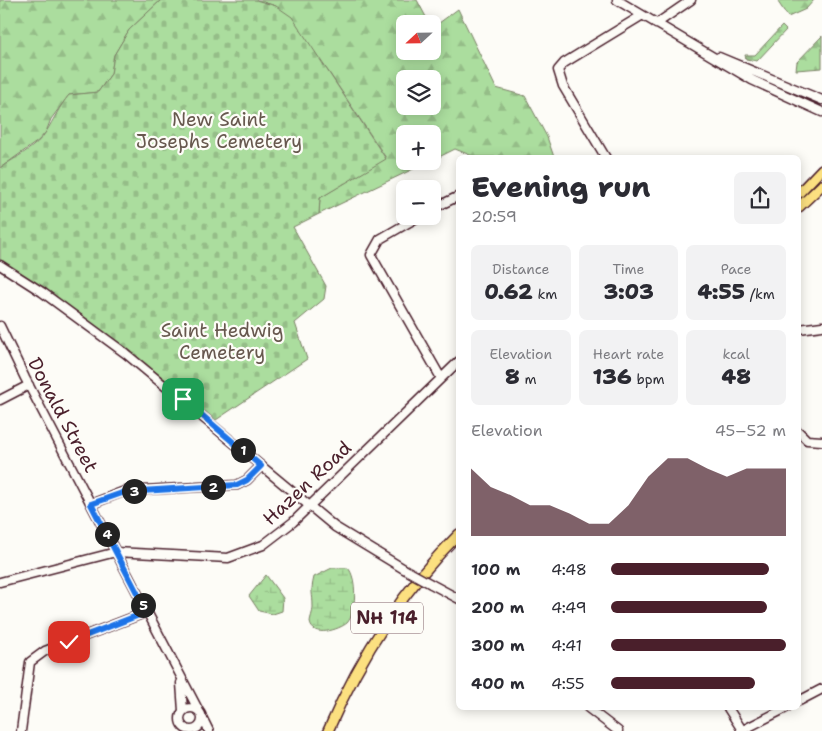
<!DOCTYPE html>
<html lang="en">
<head>
<meta charset="utf-8">
<style>
  :root { --surface:#fff; --page:#f2f2f3; --text:#2b2b33; --muted:#7c7c81; --accent:#4a1f2b }
  body { margin:0; font-family:"Shantell Sans",sans-serif; background:var(--page); color:var(--text); height:100vh; display:flex; flex-direction:column; font-size:19px; white-space:nowrap }
  * { box-sizing:border-box; margin:0 }
  p { font-size:16px; color:var(--muted) }
  .icon { flex:none; width:28px; height:28px; fill:none; stroke:currentColor; stroke-width:2; stroke-linecap:round; stroke-linejoin:round }
  .map { position:relative; flex:1; overflow:hidden }
  .details { position:absolute; left:456px; top:155px; width:345px; height:555px; display:flex; flex-direction:column; background:var(--surface); border-radius:8px; box-shadow:0 2px 12px #0003 }
  .details>* { flex:none }
  .needle { width:32px; rotate:248deg }
  .controls { position:absolute; left:396px; top:15px; display:grid; gap:10px }
  .controls a { display:grid; place-items:center; width:45px; height:45px; border-radius:8px; background:var(--surface); box-shadow:0 2px 12px #0003; font-size:25px }
  .pin { position:absolute; display:grid; place-items:center; width:42px; height:42px; color:#fff; margin:-21px; border-radius:10px; box-shadow:0 2px 8px #0006 }
  .km { position:absolute; width:25px; height:25px; margin:-12px; border-radius:50%; background:#222; color:#fff; font-size:14px; line-height:25px; text-align:center }
  .round { display:grid; place-items:center; flex:none; width:52px; height:52px; border-radius:8px; background:var(--page) }
  .head { display:flex; align-items:center; justify-content:space-between; height:85px; padding:0 15px }
  h1 { font-size:28px; font-weight:800; line-height:38px }
  .metrics { display:grid; grid-template-columns:repeat(3,1fr); gap:8px; height:85px; padding:5px 15px }
  .metrics div { display:grid; align-content:center; border-radius:8px; background:var(--page); text-align:center }
  .metrics b { font-size:21px; font-weight:800 }
  .metrics small { font-size:14px; font-weight:400 }
  .metrics p { font-size:14px }
  .chart { height:140px; padding:10px 15px }
  .chart p { display:flex; justify-content:space-between }
  .chart svg { width:100%; height:90px; margin-top:5px; fill:var(--accent); opacity:.7 }
  ul { padding:0 15px; list-style:none; font-size:16px }
  li { display:grid; grid-template-columns:80px 60px 1fr; align-items:center; height:38px }
  li i { height:12px; border-radius:6px; background:var(--accent) }
  .map>svg:first-child { display:block }
</style>
</head>
<body>
<div class="map">
<svg width="822" height="731" viewBox="0 0 822 731">
  <defs>
    <pattern id="forest-firs" width="22" height="20" patternUnits="userSpaceOnUse" patternTransform="scale(1.25)"><rect width="22" height="20" fill="#abdd9e"/><path d="M5 1l3.5 6h-7zM16 11l3.5 6h-7z" fill="#95bd88"/></pattern>
    <pattern id="wetland-marsh" width="20" height="14" patternUnits="userSpaceOnUse" patternTransform="scale(1.25)"><rect width="20" height="14" fill="#abdd9e"/><path d="M1 5h8M5 5V1M11 12h8M15 12V8" fill="none" stroke="#95bd88"/></pattern>
    <pattern id="cemetery-stones" width="16" height="16" patternUnits="userSpaceOnUse" patternTransform="scale(1.25)"><rect width="16" height="16" fill="#abdd9e"/><path d="M2 7V4a2 2 0 0 1 4 0v3zM10 15v-3a2 2 0 0 1 4 0v3z" fill="#95bd88"/></pattern>
  </defs>
  <rect width="100%" height="100%" fill="#fdfcf7"/>
  <filter id="ink" filterUnits="userSpaceOnUse"><feTurbulence type="fractalNoise" baseFrequency=".02" numOctaves="2"/><feDisplacementMap in="SourceGraphic" scale="10" xChannelSelector="R" yChannelSelector="G"/><feConvolveMatrix kernelMatrix="1 2 1 2 8 2 1 2 1" color-interpolation-filters="sRGB"/></filter>
  <g filter="url(#ink)">
    <path fill="url(#forest-firs)" stroke="#7a7e64" fill-rule="evenodd" d="M0,0h161l-32,30 -15,25 -3,19 -13,18 -29,3 -18,24 -5,13 -8,9 -38,27z
      M256,0h161l9,17 9,9 23,-17 38,79 29,8 22,41 7,20h-79l-20,-8 -22,11 -1,-26h-27v27h25l-111,53 1,-16 66,-40 -58,-87 -52,-65zM405,24h27v27h-27zM405,79h27v27h-27z
      M781,0h33l-8,9 -18,8 -10,-15z
      M782,26l4,4 -29,31 -11,-2 -1,-4h10z
      M822,36v32l-26,2 1,-8z"/>
    <path fill="url(#wetland-marsh)" stroke="#7a7e64" d="M332,568h16c9,9 9,45 -1,55 -7,6 -35,16 -37,-1 0,-4 3,-9 3,-15 0,-15 -3,-13 1,-30z
      M266,575l17,23 -1,13 -9,3 -14,-3 -10,-15z"/>
    <path fill="url(#cemetery-stones)" stroke="#7a7e64" d="M161,0h95l20,6 16,11 94,142 -66,39 -1,16 -26,13 33,59 -2,13 -29,24 12,36 -91,61c-70,-56 -140,-113 -216,-159v-93c14,-10 37,-21 46,-36 8,-13 13,-25 23,-37l29,-3 13,-18 3,-19 15,-25z"/>
    <g fill="none" stroke-linecap="round" stroke-linejoin="round">
      <g stroke="#4a1f2b" stroke-width="11">
        <path id="minor" d="M617,0l135,80 70,32
          M656,24l35,-24
          M719,57l103,43
          M606,158l-43,-72 -5,-16 6,-7 77,-47
          M432,209l27,-13
          M420,216l-40,23 -9,16 70,123
          M0,265l42,27 83,61 210,174 69,42
          M0,326l25,52 175,335
          M799,329l23,-3
          M0,400l29,-15
          M799,432l8,8 15,1
          M91,504l34,-13 112,-6 10,-5 14,-14
          M0,582l116,-30 112,6 35,-13 30,-23 166,-161
          M431,584l28,15
          M181,683l2,28
          M799,701l23,-12
          M180 719a11 11 0 1 1 22 0a11 11 0 1 1-22 0Z
          M588,708l30,23
          M728,708l14,22
          M202,717l7,14
          M21,731l9,-69 15,-11 102,-39
          M741,731l45,-23"/>
      </g>
      <g stroke="#4a1f2b" stroke-width="12">
        <path id="major" d="M799,193l23,-24
          M799,207l23,-22
          M328,731c32,-74 73,-140 131,-197"/>
      </g>
      <use href="#minor" stroke="#fdfcf7" stroke-width="8"/>
      <use href="#major" stroke="#fce080" stroke-width="9"/>
      <g stroke="#4a1f2b" stroke-width="11" stroke-linecap="butt">
        <path id="minor-bridge" d="M404,569l27,15"/>
      </g>
      <use href="#minor-bridge" stroke="#fdfcf7" stroke-width="8"/>
    </g>
  </g>
  <g fill="none" stroke-linecap="round" stroke-linejoin="round" filter="url(#ink)">
    <g stroke="#fff" stroke-width="10">
      <path id="route" d="M69,642l78,-30 -56,-108 34,-12 112,-7 10,-5 14,-14 -78,-67"/>
    </g>
    <use href="#route" stroke="#1a73e8" stroke-width="6"/>
  </g>
  <g text-anchor="middle" dominant-baseline="central" stroke-width="4.5" stroke-linejoin="round" paint-order="stroke">
    <rect fill="#fdfcf7" stroke="#806168" stroke-width="1" x="351" y="602.5" width="72" height="31" rx="4"/>
    <g font-size="18" font-weight="bold" fill="#4a1f2b">
      <text x="387" y="618">NH 114</text>
    </g>
    <g font-size="19" fill="#67584e" stroke="#fdfcf7">
      <text x="219" y="119">New Saint<tspan x="219" dy="22">Josephs Cemetery</tspan></text>
      <text x="222" y="330">Saint Hedwig<tspan x="222" dy="22">Cemetery</tspan></text>
    </g>
    <g font-size="19" fill="#4a1f2b" stroke="#fdfcf7">
      <text transform="translate(63 415) rotate(62)">Donald Street</text>
      <text transform="translate(307 483) rotate(-43)">Hazen Road</text>
    </g>
  </g>
</svg>
<div class="controls">
<a><svg class="needle" viewBox="-14 -14 28 28"><path d="M0-13l5 13h-10z" fill="#e53935"/><path d="M0 13l5-13h-10z" fill="#7c7c81"/></svg></a>
<a><svg class="icon" aria-label="layers" viewBox="0 0 24 24"><path d="M12 4l9 5-9 5-9-5zM3 14l9 5 9-5"/></svg></a>
<a>+</a>
<a>−</a>
</div>
<div class="pin" style="left:183px;top:399px;background:#1e9e55"><svg class="icon" aria-label="arrive" viewBox="0 0 24 24"><path d="M6 21V4h12l-3 4 3 4H6"/></svg></div>
<div class="pin" style="left:69px;top:642px;background:#d93025"><svg class="icon" aria-label="check" viewBox="0 0 24 24"><path d="M5 12l5 5 9-10"/></svg></div>
<b class="km" style="left:243px;top:450px">1</b>
<b class="km" style="left:213px;top:487px">2</b>
<b class="km" style="left:134px;top:491px">3</b>
<b class="km" style="left:107px;top:534px">4</b>
<b class="km" style="left:143px;top:605px">5</b>
<section class="details">
<div class="head"><div><h1>Evening run</h1><p>20:59</p></div><a class="round"><svg class="icon" aria-label="share" viewBox="0 0 24 24"><path d="M12 15V3M7 8l5-5 5 5M5 13v7h14v-7"/></svg></a></div>
<div class="metrics">
<div><p>Distance</p><b>0.62<small> km</small></b></div>
<div><p>Time</p><b>3:03</b></div>
<div><p>Pace</p><b>4:55<small> /km</small></b></div>
</div>
<div class="metrics">
<div><p>Elevation</p><b>8<small> m</small></b></div>
<div><p>Heart rate</p><b>136<small> bpm</small></b></div>
<div><p>kcal</p><b>48</b></div>
</div>
<div class="chart"><p><span>Elevation</span>45–52 m</p>
<svg viewBox="0 0 160 44" preserveAspectRatio="none"><path d="M0 44V11L10 20L20 24L30 29L40 29L50 33L60 38L70 38L80 29L90 15L100 6L110 6L120 11L130 15L140 11L150 11L160 11V44z"/></svg>
</div>
<ul>
<li><b>100 m</b>4:48<i style="width:90%"></i></li>
<li><b>200 m</b>4:49<i style="width:89%"></i></li>
<li><b>300 m</b>4:41<i style="width:100%"></i></li>
<li><b>400 m</b>4:55<i style="width:82%"></i></li>
</ul>
</section>
</div>
</body>
</html>
